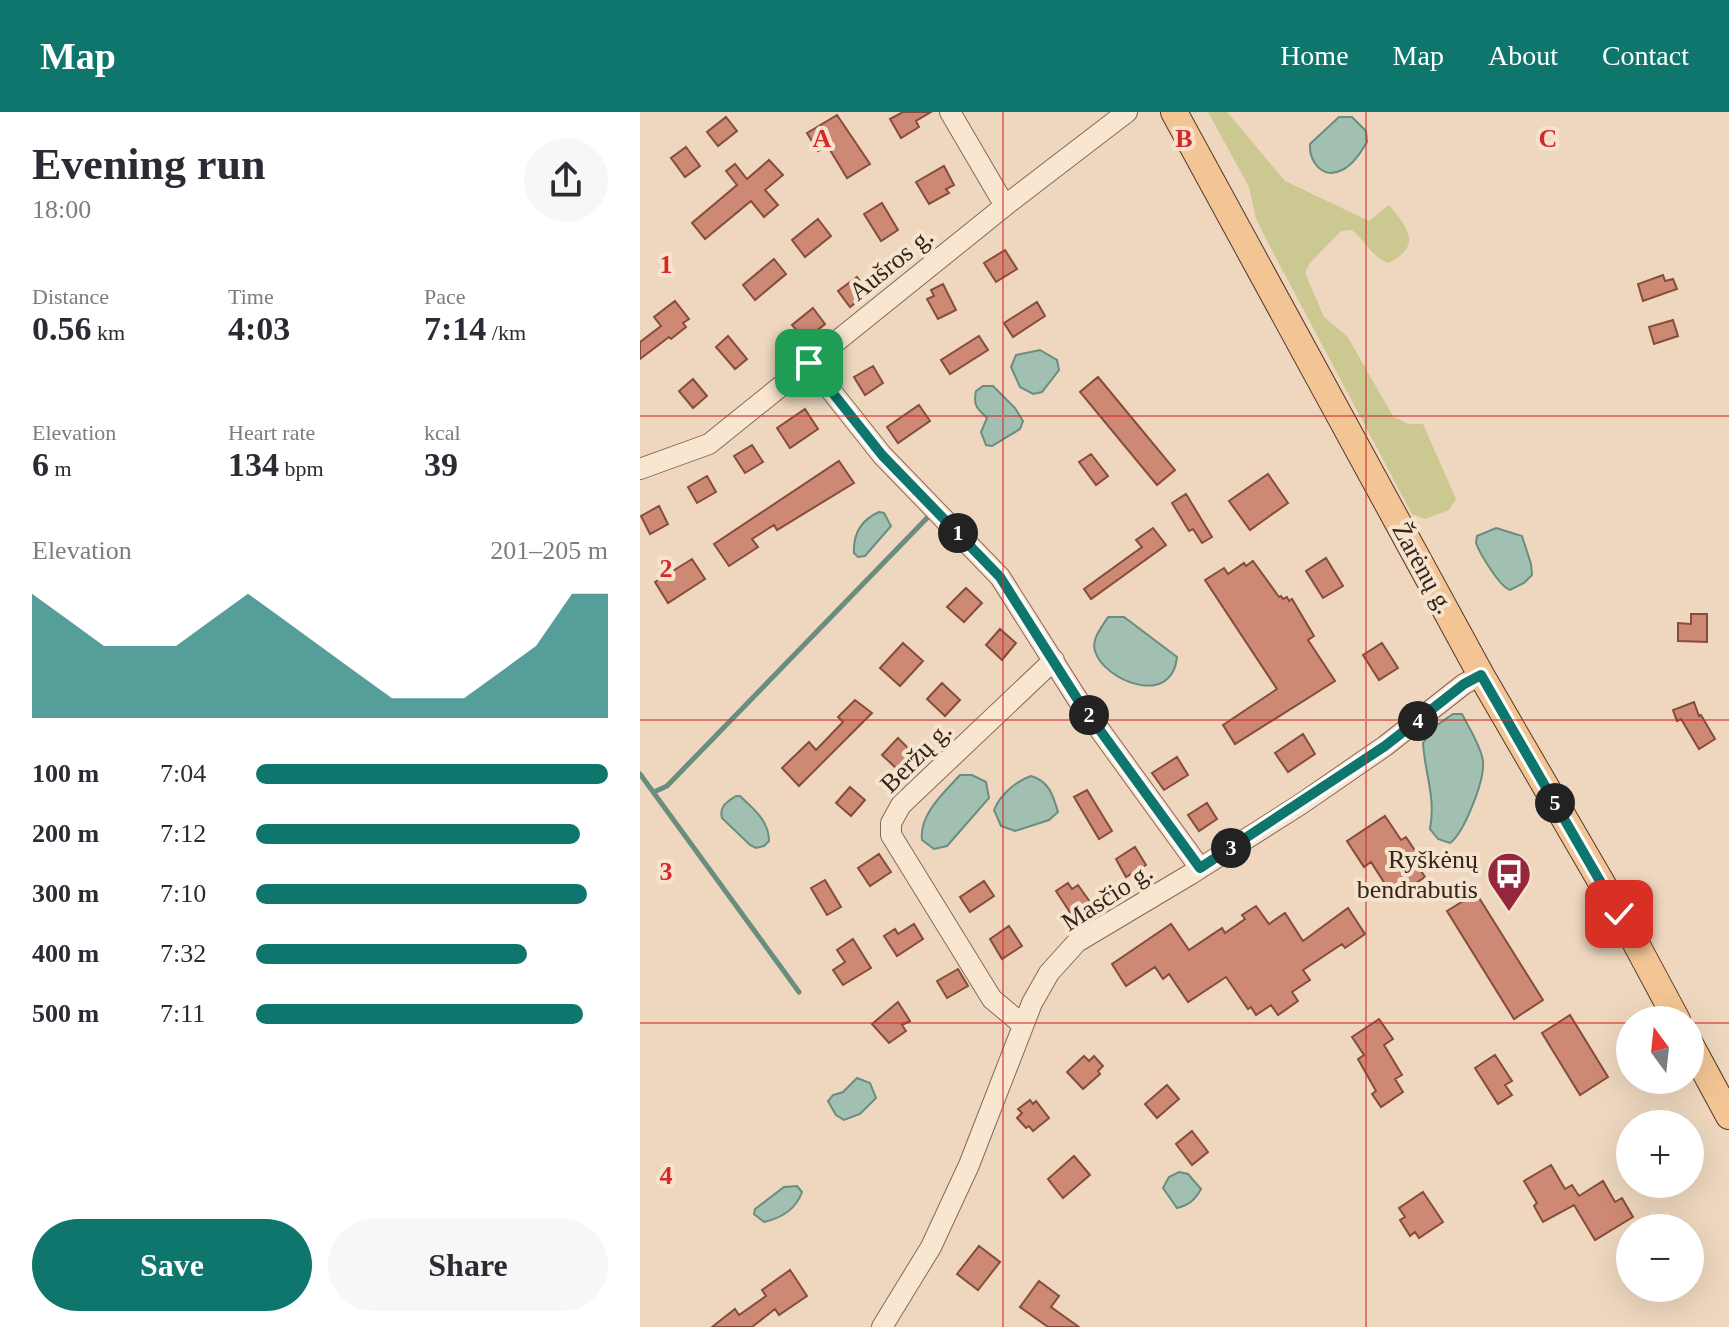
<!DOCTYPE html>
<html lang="en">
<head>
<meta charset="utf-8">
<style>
  :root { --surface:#fff; --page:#f7f7f7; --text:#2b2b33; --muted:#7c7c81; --accent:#0f766e }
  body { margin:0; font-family:"Times New Roman",serif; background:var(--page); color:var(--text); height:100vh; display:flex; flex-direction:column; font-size:30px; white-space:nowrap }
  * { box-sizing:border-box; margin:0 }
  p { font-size:26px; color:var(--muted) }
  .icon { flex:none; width:44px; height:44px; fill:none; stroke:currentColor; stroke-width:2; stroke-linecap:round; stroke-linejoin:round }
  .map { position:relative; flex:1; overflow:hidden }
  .side { display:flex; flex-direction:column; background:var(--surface); width:640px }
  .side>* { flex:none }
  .needle { width:52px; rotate:345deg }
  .tools { position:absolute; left:976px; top:894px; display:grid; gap:16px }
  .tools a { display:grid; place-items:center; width:88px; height:88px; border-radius:50%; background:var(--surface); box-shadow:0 8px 32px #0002; font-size:40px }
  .pin { position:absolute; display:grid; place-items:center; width:68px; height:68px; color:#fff; margin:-34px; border-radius:16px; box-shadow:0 4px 12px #0006 }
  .km { position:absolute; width:40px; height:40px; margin:-20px; border-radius:50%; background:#222; color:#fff; font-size:22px; line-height:40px; text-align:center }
  .round { display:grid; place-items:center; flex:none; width:84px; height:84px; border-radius:42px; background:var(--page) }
  .headline { display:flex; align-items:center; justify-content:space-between; height:136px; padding:0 32px }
  h1 { font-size:44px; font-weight:600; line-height:60px }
  .stats { display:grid; grid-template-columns:repeat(3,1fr); gap:12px; height:136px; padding:8px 32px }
  .stats div { display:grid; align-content:center }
  .stats b { font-size:34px; font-weight:600 }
  .stats small { font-size:22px; font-weight:400 }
  .stats p { font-size:22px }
  .chart { height:224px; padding:16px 32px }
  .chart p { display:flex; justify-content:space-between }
  .chart svg { width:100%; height:144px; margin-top:8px; fill:var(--accent); opacity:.7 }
  .button { display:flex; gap:16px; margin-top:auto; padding:16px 32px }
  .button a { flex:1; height:92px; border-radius:48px; background:var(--accent); color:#fff; font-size:32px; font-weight:600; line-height:92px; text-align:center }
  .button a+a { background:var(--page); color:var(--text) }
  ul { padding:0 32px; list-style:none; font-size:26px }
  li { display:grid; grid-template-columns:128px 96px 1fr; align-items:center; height:60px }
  li i { height:20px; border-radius:10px; background:var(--accent) }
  header { display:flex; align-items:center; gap:48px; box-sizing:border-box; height:112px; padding:0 40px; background:var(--accent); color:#fff }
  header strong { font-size:38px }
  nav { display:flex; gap:44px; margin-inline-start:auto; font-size:28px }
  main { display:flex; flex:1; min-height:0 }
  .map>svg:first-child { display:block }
</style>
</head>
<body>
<header>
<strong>Map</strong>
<nav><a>Home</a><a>Map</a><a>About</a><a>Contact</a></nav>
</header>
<main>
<section class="side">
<div class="headline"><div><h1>Evening run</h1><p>18:00</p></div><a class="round"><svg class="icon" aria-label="share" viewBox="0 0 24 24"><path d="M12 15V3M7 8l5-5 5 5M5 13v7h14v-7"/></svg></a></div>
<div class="stats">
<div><p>Distance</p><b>0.56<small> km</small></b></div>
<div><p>Time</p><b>4:03</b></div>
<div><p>Pace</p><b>7:14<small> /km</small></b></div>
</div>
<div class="stats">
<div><p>Elevation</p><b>6<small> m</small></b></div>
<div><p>Heart rate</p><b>134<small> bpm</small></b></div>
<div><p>kcal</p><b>39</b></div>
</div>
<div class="chart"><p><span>Elevation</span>201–205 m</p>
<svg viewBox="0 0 160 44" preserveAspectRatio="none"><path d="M0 44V6L10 14L20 22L30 22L40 22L50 14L60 6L70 14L80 22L90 30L100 38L110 38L120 38L130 30L140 22L150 6L160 6V44z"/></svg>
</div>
<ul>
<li><b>100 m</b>7:04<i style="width:100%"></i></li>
<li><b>200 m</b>7:12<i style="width:92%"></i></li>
<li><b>300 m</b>7:10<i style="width:94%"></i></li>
<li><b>400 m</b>7:32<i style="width:77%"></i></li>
<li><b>500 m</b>7:11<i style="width:93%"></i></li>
</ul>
<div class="button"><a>Save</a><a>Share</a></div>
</section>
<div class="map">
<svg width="1089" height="1215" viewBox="0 0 1089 1215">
  <rect width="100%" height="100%" fill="#eed7be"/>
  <path fill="#ccc892" d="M568,0h19l58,69 84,40 20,-16c19,23 34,41 -1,58 -19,-9 -21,-20 -36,-33l-11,1 -31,32 -5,10 19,44 23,19 46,80 15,8h15l33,75 -7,11 -24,9 -13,-5 -144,-271 -12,-24 -7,-32z"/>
  <path fill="#a2c0b1" stroke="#698d7e" stroke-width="2" d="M699,5h13l14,14 1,11c-6,10 -14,23 -25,28 -20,10 -33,-9 -32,-26z
    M400,238l17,10 2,10 -17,22 -9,2 -13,-7 -9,-20 5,-12z
    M343,274h10l22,22 8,13 -3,8 -28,17 -6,-1 -5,-13 6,-14c-10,-10 -14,-12 -11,-27z
    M239,400l5,1 7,13 -26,30 -7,1 -4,-4c-1,-19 7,-33 25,-41z
    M856,416l26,8 9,28 1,11 -8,8 -14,7c-10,-3 -30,-36 -34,-47l1,-7z
    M468,505h16l53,40c-5,51 -73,24 -82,-6 -4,-12 7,-24 13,-34z
    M813,602h9c7,14 19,32 21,47 2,19 -19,72 -33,82l-12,-4 -8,-10c6,-32 -5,-54 -7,-86l14,-18z
    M320,663h12l14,7 3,16 -42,48 -13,3 -12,-9c-3,-26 22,-47 38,-65z
    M391,664c18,5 22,19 27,36l-9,8 -34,11 -14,-5 -7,-16c6,-15 22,-29 37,-34z
    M96,684h4c14,13 29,25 29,45l-5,5 -8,2 -6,-3 -28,-27c-3,-12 5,-16 14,-22z
    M217,966l13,5 6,15 -16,16 -16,6 -8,-5 -8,-14 5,-6 10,-3z
    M539,1060l9,2 13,15c-6,11 -12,16 -24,19l-14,-20 6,-11z
    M157,1074l5,6c-6,17 -20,26 -38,30l-10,-8 1,-5 29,-22z"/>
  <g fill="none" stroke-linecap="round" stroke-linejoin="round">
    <path stroke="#698d7e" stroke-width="5" d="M0,662l159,218
      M14,680l13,-6 262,-270"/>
  </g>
  <path fill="#cd8973" stroke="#864c3c" stroke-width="2" d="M263,0h28l-15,9 3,6 -18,11 -11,-19z
    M197,3l33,49 -23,14 -20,-33 -9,6 -11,-18z
    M86,5l11,14 -19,15 -11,-14z
    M46,35l14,19 -15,11 -14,-19z
    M129,48l14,15 -18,15 13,15 -14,12 -13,-16 -46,38 -13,-16 45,-38 -11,-14 9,-7 12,15z
    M304,54l10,19 -8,4 3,4 -20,11 -13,-22z
    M242,91l16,27 -17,11 -17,-27z
    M178,107l13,17 -26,21 -13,-17z
    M365,138l12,19 -21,13 -12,-19z
    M134,147l12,15 -31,26 -12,-15z
    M1023,163l2,6 8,-2 4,10 -34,12 -5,-17z
    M217,165l12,15 -19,15 -12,-16z
    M303,172l13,26 -18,9 -11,-20 7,-3 -3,-6z
    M35,189l14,18 -6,4 3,4 -15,12 -2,-2 -29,22v-17l21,-16 -7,-9z
    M397,190l8,14 -32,21 -9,-14z
    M173,196l12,16 -20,16 -13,-15z
    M1033,208l5,16 -24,8 -5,-17z
    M88,224l19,23 -12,10 -19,-22z
    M339,224l9,14 -38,24 -9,-14z
    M233,254l10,17 -18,12 -11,-18z
    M458,265l77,93 -18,15 -77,-93z
    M53,267l14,17 -14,12 -14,-17z
    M279,293l11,16 -32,22 -11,-16z
    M165,297l13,20 -28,19 -13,-20z
    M112,333l11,17 -18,11 -11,-17z
    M451,342l17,22 -12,9 -17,-23z
    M199,349l15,22 -77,47 -3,-5 -22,14 6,8 -29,19 -15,-22z
    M628,362l20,29 -38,27 -21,-29z
    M67,364l9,16 -19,11 -9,-16z
    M546,382l26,43 -10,6 -9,-14 -4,2 -17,-28z
    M19,394l9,18 -18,10 -9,-18z
    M513,416l13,17 -75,54 -7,-10 58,-42 -6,-7z
    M686,446l17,28 -20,12 -17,-27z
    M52,447l13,20 -37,24 -13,-21z
    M613,449l26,36 2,-1 2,3 4,-2 2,4 3,-2 22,37 -6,4 27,41 -100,63 -12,-19 54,-36 -72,-109 19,-12 4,6 16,-11 2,3z
    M326,476l16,15 -18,19 -17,-15z
    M1051,502h16v28l-29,-1v-18l13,1z
    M360,517l16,14 -14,17 -16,-15z
    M263,531l20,18 -23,25 -20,-18z
    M742,531l16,25 -19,12 -16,-25z
    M302,571l18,17 -15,16 -18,-17z
    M215,588l17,13 -73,73 -17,-18 27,-26 7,8 27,-28 -5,-5z
    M1054,590l5,14 2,-1 14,24 -16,10 -18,-30 -4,2 -4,-11z
    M663,622l12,20 -27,18 -13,-19z
    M258,626l14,14 -16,16 -14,-13z
    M537,645l11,18 -24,15 -12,-17z
    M210,675l15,13 -14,16 -15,-13z
    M447,678l25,41 -13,8 -25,-42z
    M567,691l10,16 -18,12 -11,-16z
    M745,704l16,24 5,-3 14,21 -5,4 10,15 -31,21 -23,-36 -7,5 -17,-26z
    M495,735l11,18 -20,12 -10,-18z
    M239,742l12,18 -21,14 -12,-18z
    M185,768l16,27 -14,8 -16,-27z
    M344,769l10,15 -24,16 -10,-15z
    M428,771l4,6 6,-4 12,17 -19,12 -15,-23z
    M836,781l67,107 -29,19 -67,-108z
    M616,794l13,18 16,-11 18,28 45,-33 17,26 -20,14 -3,-4 -39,26 7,10 -18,12 6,9 -20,14 -7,-10 -15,10 -5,-8 -3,2 -22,-32 -38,25 -19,-28 -6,5 -8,-12 -29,19 -14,-22 59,-40 18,26 33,-22 3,5 20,-14 -3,-4z
    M274,812l9,15 -26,17 -13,-20 11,-7 3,5z
    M369,814l13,20 -20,13 -12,-20z
    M213,827l18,29 -28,17 -10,-15 12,-8 -8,-12z
    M318,857l10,17 -21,12 -10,-17z
    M258,890l12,19 -8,4 4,6 -17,12 -17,-19z
    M930,903l38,62 -28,18 -38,-62z
    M739,907l14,20 -9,6 18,30 -7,4 8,13 -22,15 -9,-13 4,-3 -18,-32 6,-4 -12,-18z
    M855,943l17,26 -7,4 7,10 -14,9 -23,-36z
    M444,944l5,5 5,-5 9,10 -5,5 2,3 -17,15 -16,-17z
    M527,973l12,14 -22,19 -12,-14z
    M390,988l3,4 3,-3 13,17 -16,13 -4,-5 -3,2 -9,-10 5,-5 -4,-4z
    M552,1019l16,21 -16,13 -16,-21z
    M434,1044l16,19 -27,23 -15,-19z
    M911,1053l14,24 7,-4 7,11 24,-15 12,21 7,-4 11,19 -38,23 -21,-35 -31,17 -9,-16 3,-3 -13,-22z
    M783,1080l20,30 -24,16 -4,-6 -5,4 -10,-16 5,-3 -6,-9z
    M339,1134l21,16 -22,28 -21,-16z
    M150,1158l17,26 -28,19 -4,-6 -23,18h-40l23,-18 4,6 27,-19 -4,-6z
    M399,1169l20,15 -8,11 28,20h-31l-28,-20z"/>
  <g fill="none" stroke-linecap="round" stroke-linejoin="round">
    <g stroke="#876857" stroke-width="22">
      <path id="minor" d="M310,0l55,94
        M169,251l73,92 118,122 78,123 122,168
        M0,357l69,-25 302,-243 116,-89
        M383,913l-31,-26 -101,-164v-12l10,-18 153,-145
        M242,1215l49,-80 38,-82 63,-162 17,-30 28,-31 114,-68 110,-70 84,-58 79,-62 17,-9"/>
    </g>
    <g stroke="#54372b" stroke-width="28">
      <path id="major" d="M534,0l307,563 144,248 52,97
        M1050,932l39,72"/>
    </g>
    <use href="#minor" stroke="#f9e6d1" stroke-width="20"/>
    <use href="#major" stroke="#f3c594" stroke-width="26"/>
  </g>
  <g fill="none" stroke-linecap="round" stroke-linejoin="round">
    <g stroke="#fff" stroke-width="16">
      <path id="route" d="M169,251l73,92 118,122 78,123 122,168 185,-122 79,-62 17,-9 138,239"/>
    </g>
    <use href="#route" stroke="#0f766e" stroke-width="10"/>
  </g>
  <path fill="none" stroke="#d62828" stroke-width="2" stroke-opacity="0.55" d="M363,0v1215M726,0v1215M0,304h1089M0,608h1089M0,911h990M1050,911h39"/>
  <defs>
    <g id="bus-pin" transform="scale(2.3)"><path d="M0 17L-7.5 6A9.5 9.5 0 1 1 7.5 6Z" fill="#96263b" stroke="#f6e3ce"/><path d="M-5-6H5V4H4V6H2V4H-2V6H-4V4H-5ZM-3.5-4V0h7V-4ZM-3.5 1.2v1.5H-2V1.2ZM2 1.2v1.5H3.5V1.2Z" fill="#fff"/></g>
  </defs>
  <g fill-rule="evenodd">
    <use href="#bus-pin" x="869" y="762"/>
  </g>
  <g text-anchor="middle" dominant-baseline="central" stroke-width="8" stroke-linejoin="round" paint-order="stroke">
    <g font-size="26" fill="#36241c" stroke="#f6e3ce">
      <text transform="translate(251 152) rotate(-39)">Aušros g.</text>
      <text transform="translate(783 456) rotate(61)">Žarėnų g.</text>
      <text transform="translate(276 645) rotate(-45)">Beržų g.</text>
      <text transform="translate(467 785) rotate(-33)">Masčio g.</text>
    </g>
    <g font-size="26" fill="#36241c" stroke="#f6e3ce" text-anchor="end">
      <text x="838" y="747">Ryškėnų<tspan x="838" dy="30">bendrabutis</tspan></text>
    </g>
  </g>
  <g font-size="26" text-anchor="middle" font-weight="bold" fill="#d62828" stroke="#f6e3ce" stroke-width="8" stroke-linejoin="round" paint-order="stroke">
    <text x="182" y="35">A</text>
    <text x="544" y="35">B</text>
    <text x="908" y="35">C</text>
    <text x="26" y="161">1</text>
    <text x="26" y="465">2</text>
    <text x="26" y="768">3</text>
    <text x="26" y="1072">4</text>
  </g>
</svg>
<div class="tools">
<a><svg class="needle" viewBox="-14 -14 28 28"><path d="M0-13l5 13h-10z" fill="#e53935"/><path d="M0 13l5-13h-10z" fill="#7c7c81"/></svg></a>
<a>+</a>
<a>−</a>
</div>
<div class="pin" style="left:169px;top:251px;background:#1e9e55"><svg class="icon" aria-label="arrive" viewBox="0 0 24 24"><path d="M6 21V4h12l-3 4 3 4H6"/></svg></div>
<div class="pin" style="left:979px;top:802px;background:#d93025"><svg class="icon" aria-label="check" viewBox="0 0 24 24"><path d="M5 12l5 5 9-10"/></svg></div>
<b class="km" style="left:318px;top:421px">1</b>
<b class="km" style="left:449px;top:603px">2</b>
<b class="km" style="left:591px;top:736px">3</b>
<b class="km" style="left:778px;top:609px">4</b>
<b class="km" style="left:915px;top:691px">5</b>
</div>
</main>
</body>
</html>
